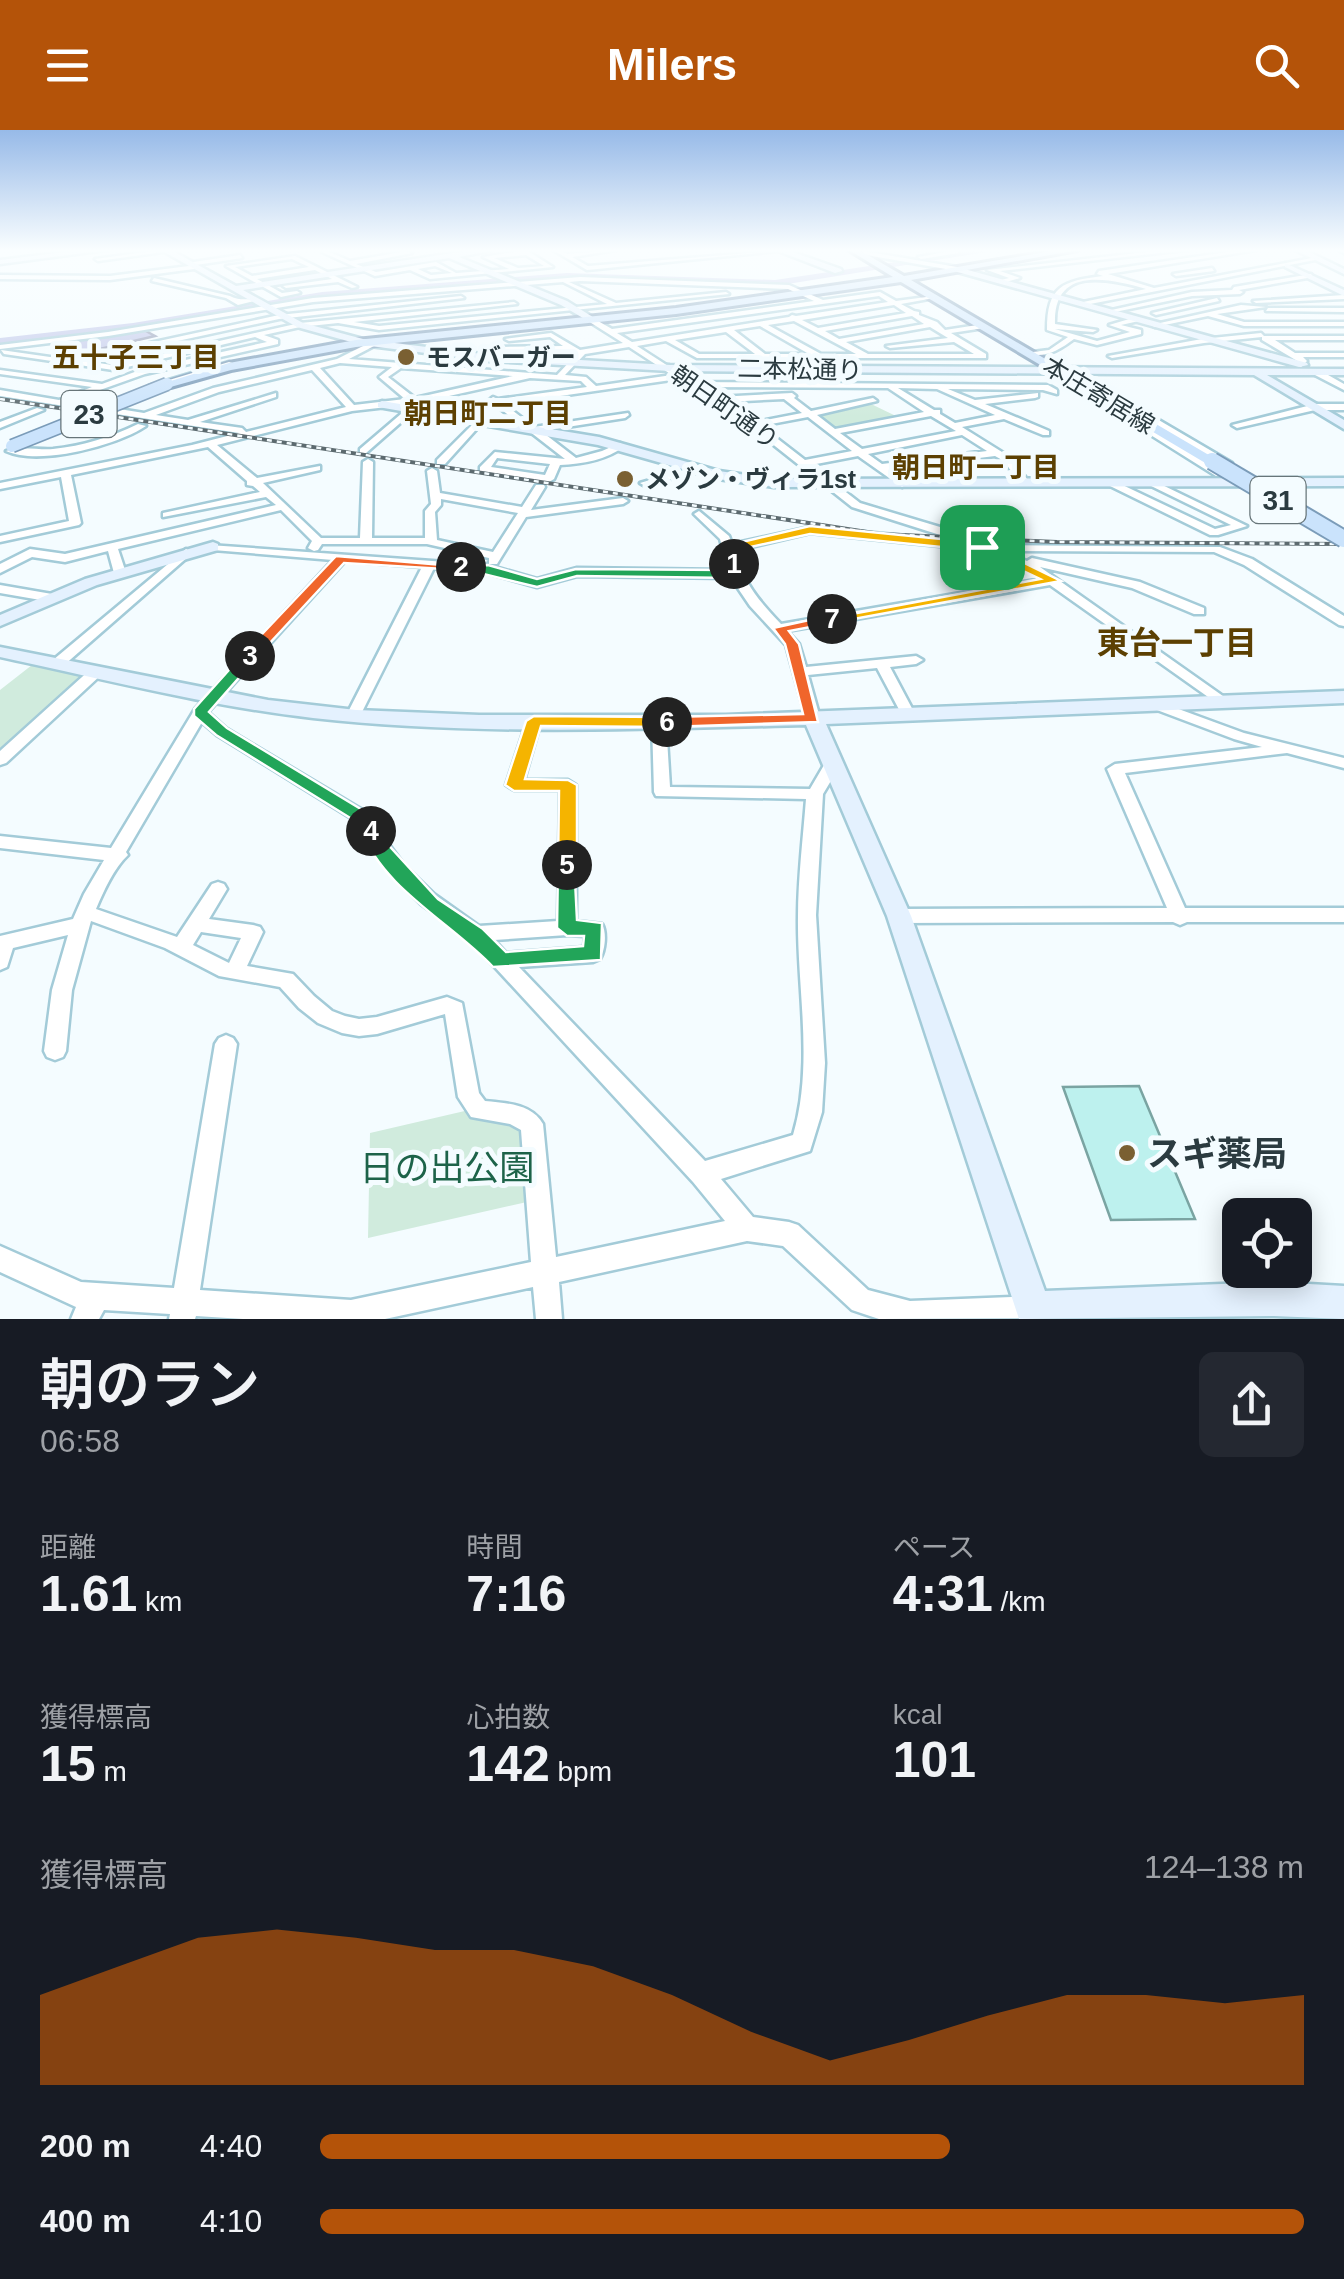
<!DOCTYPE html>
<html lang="ja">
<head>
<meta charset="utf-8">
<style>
  :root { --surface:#171b24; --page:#242831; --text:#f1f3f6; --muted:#9ea1a6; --accent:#b45309 }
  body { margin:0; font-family:Arial,"Noto Sans JP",sans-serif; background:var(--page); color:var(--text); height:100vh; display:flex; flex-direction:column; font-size:38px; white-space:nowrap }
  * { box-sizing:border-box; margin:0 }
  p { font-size:32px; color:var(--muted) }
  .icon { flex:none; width:55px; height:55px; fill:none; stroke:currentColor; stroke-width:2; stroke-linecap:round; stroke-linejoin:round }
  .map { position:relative; height:1189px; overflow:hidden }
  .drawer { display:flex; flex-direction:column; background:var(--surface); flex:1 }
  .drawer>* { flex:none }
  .buttons { position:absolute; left:1222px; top:1068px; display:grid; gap:20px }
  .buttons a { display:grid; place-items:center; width:90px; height:90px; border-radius:15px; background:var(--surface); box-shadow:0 5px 25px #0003; font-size:50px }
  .pin { position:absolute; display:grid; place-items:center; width:85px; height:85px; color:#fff; margin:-42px; border-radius:20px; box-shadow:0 5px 15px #0006 }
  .km { position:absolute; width:50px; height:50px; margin:-25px; border-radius:50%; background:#222; color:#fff; font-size:28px; line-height:50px; text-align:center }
  .round { display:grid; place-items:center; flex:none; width:105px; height:105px; border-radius:15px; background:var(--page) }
  .summary { display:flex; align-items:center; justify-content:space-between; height:170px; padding:0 40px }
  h1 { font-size:55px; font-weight:600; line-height:75px }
  .stats { display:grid; grid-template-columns:repeat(3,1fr); gap:15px; height:170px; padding:10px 40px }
  .stats div { display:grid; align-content:center }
  .stats b { font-size:50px; font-weight:600 }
  .stats small { font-size:28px; font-weight:400 }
  .stats p { font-size:28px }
  .chart { height:280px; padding:20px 40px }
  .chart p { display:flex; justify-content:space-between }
  .chart svg { width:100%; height:180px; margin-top:10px; fill:var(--accent); opacity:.7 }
  ul { padding:0 40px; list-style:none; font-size:32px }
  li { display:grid; grid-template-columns:160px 120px 1fr; align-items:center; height:75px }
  li i { height:25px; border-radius:12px; background:var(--accent) }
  header { display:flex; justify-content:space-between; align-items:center; height:130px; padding:0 40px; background:var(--accent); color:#fff; font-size:45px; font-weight:600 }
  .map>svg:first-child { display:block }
</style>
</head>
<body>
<header><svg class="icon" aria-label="menu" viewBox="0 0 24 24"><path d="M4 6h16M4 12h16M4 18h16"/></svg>Milers<svg class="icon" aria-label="search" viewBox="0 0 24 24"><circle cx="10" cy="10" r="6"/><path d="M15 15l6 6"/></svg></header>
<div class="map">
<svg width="1344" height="1189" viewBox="0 0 1344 1189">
  <rect width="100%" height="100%" fill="#f4fcff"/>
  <path fill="#d0ebdd" d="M869,273l29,14 -59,12 -21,-13z
    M32,535l55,10 -87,78v-63z
    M469,980l54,17 4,75 -159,36 2,-105z"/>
  <path fill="#bdc4e9" stroke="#919bb6" stroke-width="2.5" d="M144,200l11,6 -89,21 -13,-1 19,-8 2,-8z"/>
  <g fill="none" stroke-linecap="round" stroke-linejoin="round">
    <path fill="#bdc4e9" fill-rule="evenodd" d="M977,120h22l-224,36 -208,-7 -245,19 -189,31 -133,15v-6l133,-15 189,-31 245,-19 208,7z"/>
  </g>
  <path fill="#bdf1ee" stroke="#7aa4a2" stroke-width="2.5" d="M1139,956l56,133 -84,1 -48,-133z"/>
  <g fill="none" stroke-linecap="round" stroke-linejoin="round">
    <g stroke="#a3cbd8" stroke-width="5">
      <path id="street" d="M160,120l10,1 -72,10 -3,-2z
        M399,120l13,3 -56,11 20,8 60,-10 20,11 53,-4 -26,-12 43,-7 27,17 -123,12 -20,-9 -35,6 -53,-24 5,-1 23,10 52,-9zM526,125l18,11 -26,2 -24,-10zM435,136l17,7 -21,2 -13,-6z
        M553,120h7l7,4 49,-4 -44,7 16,9 200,-16 -201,20z
        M957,120l2,3 -38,6 -3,-2z
        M1165,120h21l-186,21 20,7 -17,5 -2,-3 8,-2 -22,-8z
        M1241,120h15l-148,24 46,14 163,-31 3,2 -235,46 -2,-3 63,-13c-38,-11 -93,-23 -91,35l42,6 -4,2 -38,-3 42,12 33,-9 -21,-7 27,-8 3,4 -18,4 20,5v4l-44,11 -23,-6c-16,12 -30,20 -49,14l24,-3 19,-13 -21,-7c0,-44 15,-49 56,-54l-6,-2 2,-3z
        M1339,120h5v3z
        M863,121l94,16 3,2 -3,2 -96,-17z
        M240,125l2,3 -53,8h7l-2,3 -84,11 -110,-1v-4l110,1 79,-10 -2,-3z
        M295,126l62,31 -5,1 -14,-6 -52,6 -3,-2 49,-7 -17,-9 -58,9 25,14 15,-2 3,2 -19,4 -55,-31zM292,129l17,8 -57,9 -17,-9z
        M1212,138l2,3 -38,5 -3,-2z
        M1311,144l2,3 -74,13 4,2 -3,2 -48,2 -82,17 -3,-2 85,-19 40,-2 2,-3z
        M580,147l209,8 34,15 57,-8 16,9 38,-5v2l-33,6 13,7 5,1v3l18,7 8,8 39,-6v4l-33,5 35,21v4h-289l-31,-17 -29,5 56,36 355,3 9,5v4l-14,-4 -95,-1 27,11 63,-7v4l-3,1 -50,6 64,27v4h-6l-39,-16 -42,8 48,30 20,26 -1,2h-8l-17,-24 -9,-5 -106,13 17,13 1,2 -5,3 -44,-31 -47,9 49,38 90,27 38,15 232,2 32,12 92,57v10l-5,-1 -95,-60 -30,-13 -213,-1 26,10 5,-3 108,24 64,26v6h-10l-62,-26 -92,-21 190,134 -7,4 -5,-1 -168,-119 -263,46 12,13 7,23 110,-11 7,4 -7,4 -26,3 25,47 -2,3h-10l-26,-49 -69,7 12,43 -7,4 -7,-4 -20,-73 -36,-39 -19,-28 -154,-2 -40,11 -50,-14 -53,-5 -74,148 -7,4 -7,-4 76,-149 -77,-6 -137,151 19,17 147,88 10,21 21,28 29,28 45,32 79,-5 2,-131h-46l-8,-5 21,-64 2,-3h10l2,3 -17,59h44l8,5v136l26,3c5,9 3,26 -2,35l-7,3 -74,5 186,194 88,-26c21,-70 4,-146 5,-218 0,-39 5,-79 8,-118l-150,-3 -2,-4 -2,-70 7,-4 7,4 4,65 140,2 17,-29h12l2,4 -18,30 -7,121 9,148 -3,49 -12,39 -89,28 32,38 36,5 9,3 70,65 42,11 124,-5 9,4 4,9 -4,9 -164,1 -27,-9 -69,-64 -36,-5 -188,41 3,37h-26l-3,-32 -148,32h-142l-47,-3 -1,3h-26l1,-5 -66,-4 -5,9h-28l5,-12 -76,-35v-26l81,36 93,6 41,-244 4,-6 7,-3 7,3 4,6 -37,246 151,10 180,-38 -10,-132 -11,-6 -39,-7 -13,-20 -13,-83 -68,20 -18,2 -17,-3 -24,-10 -19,-15 -19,-21 -61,-11 -54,-28 -74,-27 -19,69 -6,61 -3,6 -8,3 -8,-3 -3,-6 8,-61 16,-55 -55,13 -6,19 -7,3v-34l73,-17 11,-25 20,-34 -104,-12v-12l111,12 84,-139 138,-149 -120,-10 -6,-3 2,-2 279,20 49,14 40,-11 151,2 -8,-31 -26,-25 5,-3 30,25 3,8 78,-17 149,14 -107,-34 -101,-80 -73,-48 -174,25 30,23 94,-14 1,2 -4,3 -84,13 35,27 26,-7 18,-8 5,3c-19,14 -42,18 -65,19l-6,14 -5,3 -69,-11v-4l15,-15 70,7 -76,-59 4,-3 5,2 89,-12 -6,-6 -51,-3 -117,26 -61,7 -135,34 40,33 63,-12v4l-57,13 58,55h39l3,-76 5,-3 5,3 -1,76h53v-27l6,-7 -4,-33 5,-3 5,3 3,22 82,14 14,-22h8l1,2 -14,23 92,-12 5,3 -5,3 -97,13 -29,47h-8v-6l-62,-14h-105l-4,6 -4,1 -6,-3 4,-7 -31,-31 -163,39 8,24 -6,4 -6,-4 -6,-22 -43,11 -33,-5 -32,16v-9l30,-15 35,5 211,-49 -10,-8 -103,20v-4l97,-21 -7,-6 -6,-1v-4l-39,-34 -137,28 10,48 -2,2 -79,17v-6l69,-15 -8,-44 -61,12v-6l192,-38 47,-12 -239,-37v-6l59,10 33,-13 -92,-13v-4l102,14 38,-14 127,-28 -12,-5 -132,31 -3,3 -116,-17 -3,-4 70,10 208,-45 182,-19 3,2 -185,21 -194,42 27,4 188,-42 214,-21 3,2 -163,18 25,4 228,-22 -44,-22 -250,20 -205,34 -108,13v-4l108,-13 205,-34zM580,151l208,8 26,12 -202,28 -21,-12 -3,4 35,22 -43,7 -29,-17 -46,6 4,2 41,-4 13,9 -63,1 -4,2 4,2 69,-1 7,5 -19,20 -208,-16 27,-14 -3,-4 -36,18 -124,29 -69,25 -75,-12 76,-27 133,-30v-4l-14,-5 36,-8 38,-4 41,7 350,-36 -3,-2 -110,11 -47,-21zM879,166l9,6 -92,14 -4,-1 -3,2 -157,25 -15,-9zM894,175l12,8 -88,15 -16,-8zM912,186l12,8 -85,15 -14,-8zM794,191l62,33h-35l-53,-29zM760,196l49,28h-44l-31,-24zM930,197l18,11 -62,8 4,2 64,-6 20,12h-106l-22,-12zM726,202l29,22h-56l-24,-14zM629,217l43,28 -76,11 -10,-9 -21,-2 20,-21zM340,233l52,4 -13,10 26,22 -51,6 -34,-37zM401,238l112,8 -98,22 -27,-21zM312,240l34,37 -100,25 -4,-4 -42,-6 76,-25v-4l-88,27 -32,-5 63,-23zM701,257l187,1 36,24 -89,17 -18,-14 60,-14 -4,-3 -62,13 -17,-13 2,-2 -4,-3 -74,4zM898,258l39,1 58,26 -40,8 -15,-9v-4h-6zM784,269l18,14 -46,9 -31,-20zM931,286l25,15 -94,18 -22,-16zM808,287l44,34 -47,9 -44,-34zM962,305l25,16 -105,13 -14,-10zM497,328l53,6 -5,11 -54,-8zM441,369l77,14 -25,39 -56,-12 -2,-28 6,-7zM810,403l160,16 4,-1 55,23 12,8 -260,45c-23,-24 -37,-41 -47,-73zM202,592l15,13 144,89 19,36 12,15 29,29 48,35 224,243 32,39 -169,36 -13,-133c-11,-20 -37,-21 -58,-23l-6,-8 -17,-90 -15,-6 -70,20 -18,2 -14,-3 -13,-5 -18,-15 -21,-22 -46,-8 16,-34 -3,-5 -7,-2 -44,-6 18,-30 -3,-5 -6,-2 -6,2 -35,53 -81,-28c8,-19 18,-41 32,-54l-2,-3zM201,802l40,6 -12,25 -36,-18zM567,805l18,1 -1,11 -78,6 -12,-13z
        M154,148l76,18c11,6 18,1 24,5l-16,4 -12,-7 -74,-17z
        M1344,165v4l-88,4 -3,-2z
        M1217,168l2,3 -63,14 -4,-2z
        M1241,175l25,2 -49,7 27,8h100v4h-100l-36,-10 -53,11 -4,-2z
        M1268,178h76v4l-78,-1z
        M1261,203l3,3h80v4h-69l20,13h49v4h-41l4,4 -6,6 -4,-2 2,-3 -37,-22v-3l-58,6 -92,15 -4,-2 94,-17z
        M229,232l7,2 -80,24 -7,-2z
        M1315,241h6l23,13v6l-29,-15z
        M1315,274h29v6h-29l-78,18 -5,-3z
        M37,278l7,2 -44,18v-6z
        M408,278l7,2 -49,43h-6v-4z
        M1125,282l32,7 75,44 -9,2 -72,-42 -10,-2 84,53 -9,2 -94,-59v-4z
        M479,288l5,3 -2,2 -37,41h-8v-4z
        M138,294l8,2c-30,20 -107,40 -140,25 13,-5 32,-1 47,-2 30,-3 58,-12 85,-25z
        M698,336l4,1v4l-57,15 -5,-3z
        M1112,350l103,49 16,-4 -86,-42 9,-2 93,45 -29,9h-8l-102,-50 -1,-2z
        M186,419l4,2v4l-127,111h-10l-2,-3 2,-3z
        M0,455l52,9 6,4 -6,4 -52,-9z
        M97,537l7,4 -2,3 -96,89 -6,2v-14l92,-83z
        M1154,570l90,33 100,25v10l-57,-15 -162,20 60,135h159v14h-157l-7,3 -7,-3 -274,1 -7,-2 -2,-5 2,-5 7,-2 268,-1 -60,-139 8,-5 147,-17 -28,-8 -85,-32 -2,-3 2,-3z"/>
    </g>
    <g stroke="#a3cbd8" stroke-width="5">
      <path id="secondary" d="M81,120h25l-106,14v-4z
        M161,120h10l65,36 237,-36h20l-34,7 108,44 29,18 -8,2 -27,-16 -112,-47 -206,32 60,33 60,16 127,16 180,10 674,4v6h-77l77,45v9l-90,-54 -584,-4 -180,-10 -128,-16 -65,-18z
        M787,120l54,19 1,2 -7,2 -57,-22z
        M1295,120h10l39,19v5z
        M1285,133l59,27v6l-59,-29z
        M957,137l350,96 1,2 -9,2 -345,-96z
        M382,271l217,36 120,34 55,8 570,-1v8l-570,1 -56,-8 -120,-34 -220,-38v-4z
        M213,412l5,2v6l-121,35 -97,41v-11l85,-36z
        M0,517l268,53 88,10 123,5h247l618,-24v12l-518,21 85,192 134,375 229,-9 70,4v33l-70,-3 -255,3 -132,-403 -81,-191c-163,4 -331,11 -493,-7 -106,-12 -209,-39 -313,-61z"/>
    </g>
    <g stroke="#7b9cb9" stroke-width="6">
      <path id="primary" d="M849,120h10l45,26 154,-26h20l-167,30 308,181 -12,3 -306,-182 -225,32 -320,33 -125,23 -64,18 -6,-4 68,-21 127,-23 320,-32 217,-31z"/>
    </g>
    <use href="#street" fill="#fff" fill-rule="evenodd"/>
    <use href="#secondary" fill="#e4f1fe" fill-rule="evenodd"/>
    <use href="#primary" fill="#cae3fc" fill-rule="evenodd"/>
    <g stroke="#5c6a6f" stroke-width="4">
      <path id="rail" d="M0,269l880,135 177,8 287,2"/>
    </g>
    <use href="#rail" stroke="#f4fcff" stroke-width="2.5" stroke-dasharray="5" stroke-linecap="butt"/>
    <g stroke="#7b9cb9" stroke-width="15" stroke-linecap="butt">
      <path id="primary-bridge-far1" d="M12,316l155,-62"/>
    </g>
    <g stroke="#7b9cb9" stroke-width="20" stroke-linecap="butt">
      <path id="primary-bridge" d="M1212,331l132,78"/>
    </g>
    <use href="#primary-bridge-far1" stroke="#cae3fc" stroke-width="12"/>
    <use href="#primary-bridge" stroke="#cae3fc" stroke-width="16"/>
  </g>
  <linearGradient id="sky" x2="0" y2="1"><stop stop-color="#97bae8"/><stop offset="0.42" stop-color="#fafeff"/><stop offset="1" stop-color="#fafeff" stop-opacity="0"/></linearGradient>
  <rect width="1344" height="287" fill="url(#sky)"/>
  <path fill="#f5b400" stroke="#fff" stroke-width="2.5" d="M810,396l172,17 6,4 -6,4 -172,-17 -73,16 2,16 -11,-2 -3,-18z"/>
  <path fill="#22a559" stroke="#fff" stroke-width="2.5" d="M734,430l6,4 2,10 -7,4 -158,-2 -40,11 -82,-20 33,-2 49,14 39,-10 152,1v-6z"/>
  <path fill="#f0652b" stroke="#fff" stroke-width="2.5" d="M336,426l131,11 -6,3 -117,-7 -89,96h-10v-7z"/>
  <path fill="#22a559" stroke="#fff" stroke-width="2.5" d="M245,522l13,4 -49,56 18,16 147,89 6,14 -2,5h-13l-5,-12 -144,-89 -22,-19v-7z"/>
  <path fill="#22a559" stroke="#fff" stroke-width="2.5" d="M371,695l7,2 5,12 55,60 45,30 23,23 77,-6 1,-10h-17l-10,-8 1,-63 3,-5h13l3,60 25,3 -1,37 -108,7c-39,-42 -112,-80 -131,-136z"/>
  <path fill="#f5b400" stroke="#fff" stroke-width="2.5" d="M534,586l133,1 8,5 -8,5 -126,-1 -16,53 43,1 9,5v80l-10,7 -9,-7 1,-74h-45l-9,-6 21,-64z"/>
  <path fill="#f0652b" stroke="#fff" stroke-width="2.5" d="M832,485l5,7 -48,9 10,13 19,78 -151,5 -9,-5 9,-5 136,-3 -18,-70 -12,-16z"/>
  <path fill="#f5b400" stroke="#fff" stroke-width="2.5" d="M977,414h9l75,37 -229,42 -7,-4 215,-40 -63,-30z"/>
  <g fill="#7a6032" stroke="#f4fcff" stroke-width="4">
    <circle cx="406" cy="227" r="10"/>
    <circle cx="625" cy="349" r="10"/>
    <circle cx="1127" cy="1023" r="10"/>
  </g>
  <g text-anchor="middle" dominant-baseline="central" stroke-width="10" stroke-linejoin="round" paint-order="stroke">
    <g font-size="25" font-weight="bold" fill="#2b3b40" stroke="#f4fcff" text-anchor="start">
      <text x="426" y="227">モスバーガー</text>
      <text x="645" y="349">メゾン・ヴィラ1st</text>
    </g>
    <g font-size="25" fill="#2b3b40" stroke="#f4fcff">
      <text transform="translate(800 239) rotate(1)">二本松通り</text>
      <text transform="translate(1099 265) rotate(31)">本庄寄居線</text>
      <text transform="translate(725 277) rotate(35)">朝日町通り</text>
    </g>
    <g font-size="28" font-weight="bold" fill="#5c4002" stroke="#f4fcff">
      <text x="136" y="227">五十子三丁目</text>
      <text x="488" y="283">朝日町二丁目</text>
      <text x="976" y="337">朝日町一丁目</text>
    </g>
    <g fill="#f4fcff" stroke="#677579" stroke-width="2.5">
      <rect x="61.5" y="261" width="55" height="46" rx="8"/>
      <rect x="1250.5" y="347" width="55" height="46" rx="8"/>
    </g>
    <g font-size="28" font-weight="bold" fill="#2b3b40">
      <text x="89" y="284">23</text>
      <text x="1278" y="370">31</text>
    </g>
    <g font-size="32" font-weight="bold" fill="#5c4002" stroke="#f4fcff">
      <text x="1177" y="513">東台一丁目</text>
    </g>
    <g font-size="35" font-weight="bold" fill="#2b3b40" stroke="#f4fcff" text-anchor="start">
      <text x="1147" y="1023">スギ薬局</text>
    </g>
    <g font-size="35" fill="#1d6349" stroke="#f4fcff">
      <text x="447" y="1037">日の出公園</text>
    </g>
  </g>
</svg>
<div class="buttons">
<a><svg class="icon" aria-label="locate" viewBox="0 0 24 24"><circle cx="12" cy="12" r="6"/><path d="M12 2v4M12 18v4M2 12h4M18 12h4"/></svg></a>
</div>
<div class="pin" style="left:982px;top:417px;background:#1e9e55"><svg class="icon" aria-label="arrive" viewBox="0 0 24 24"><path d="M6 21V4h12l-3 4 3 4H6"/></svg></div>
<b class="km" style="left:734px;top:434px">1</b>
<b class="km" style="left:461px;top:437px">2</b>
<b class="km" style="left:250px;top:526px">3</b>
<b class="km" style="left:371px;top:701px">4</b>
<b class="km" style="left:567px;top:735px">5</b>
<b class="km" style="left:667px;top:592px">6</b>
<b class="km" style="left:832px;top:489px">7</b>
</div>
<section class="drawer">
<div class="summary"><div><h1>朝のラン</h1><p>06:58</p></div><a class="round"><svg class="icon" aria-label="share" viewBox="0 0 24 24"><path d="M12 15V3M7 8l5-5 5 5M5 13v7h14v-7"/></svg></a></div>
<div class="stats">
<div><p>距離</p><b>1.61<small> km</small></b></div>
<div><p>時間</p><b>7:16</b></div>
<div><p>ペース</p><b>4:31<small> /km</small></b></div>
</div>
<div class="stats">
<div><p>獲得標高</p><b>15<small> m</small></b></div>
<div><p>心拍数</p><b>142<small> bpm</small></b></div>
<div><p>kcal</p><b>101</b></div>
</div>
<div class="chart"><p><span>獲得標高</span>124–138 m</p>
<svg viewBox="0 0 160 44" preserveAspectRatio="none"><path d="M0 44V22L10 15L20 8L30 6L40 8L50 11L60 11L70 15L80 22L90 31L100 38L110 33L120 27L130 22L140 22L150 24L160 22V44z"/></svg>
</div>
<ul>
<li><b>200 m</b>4:40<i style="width:64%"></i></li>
<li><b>400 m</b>4:10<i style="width:100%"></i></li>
</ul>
</section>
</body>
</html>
